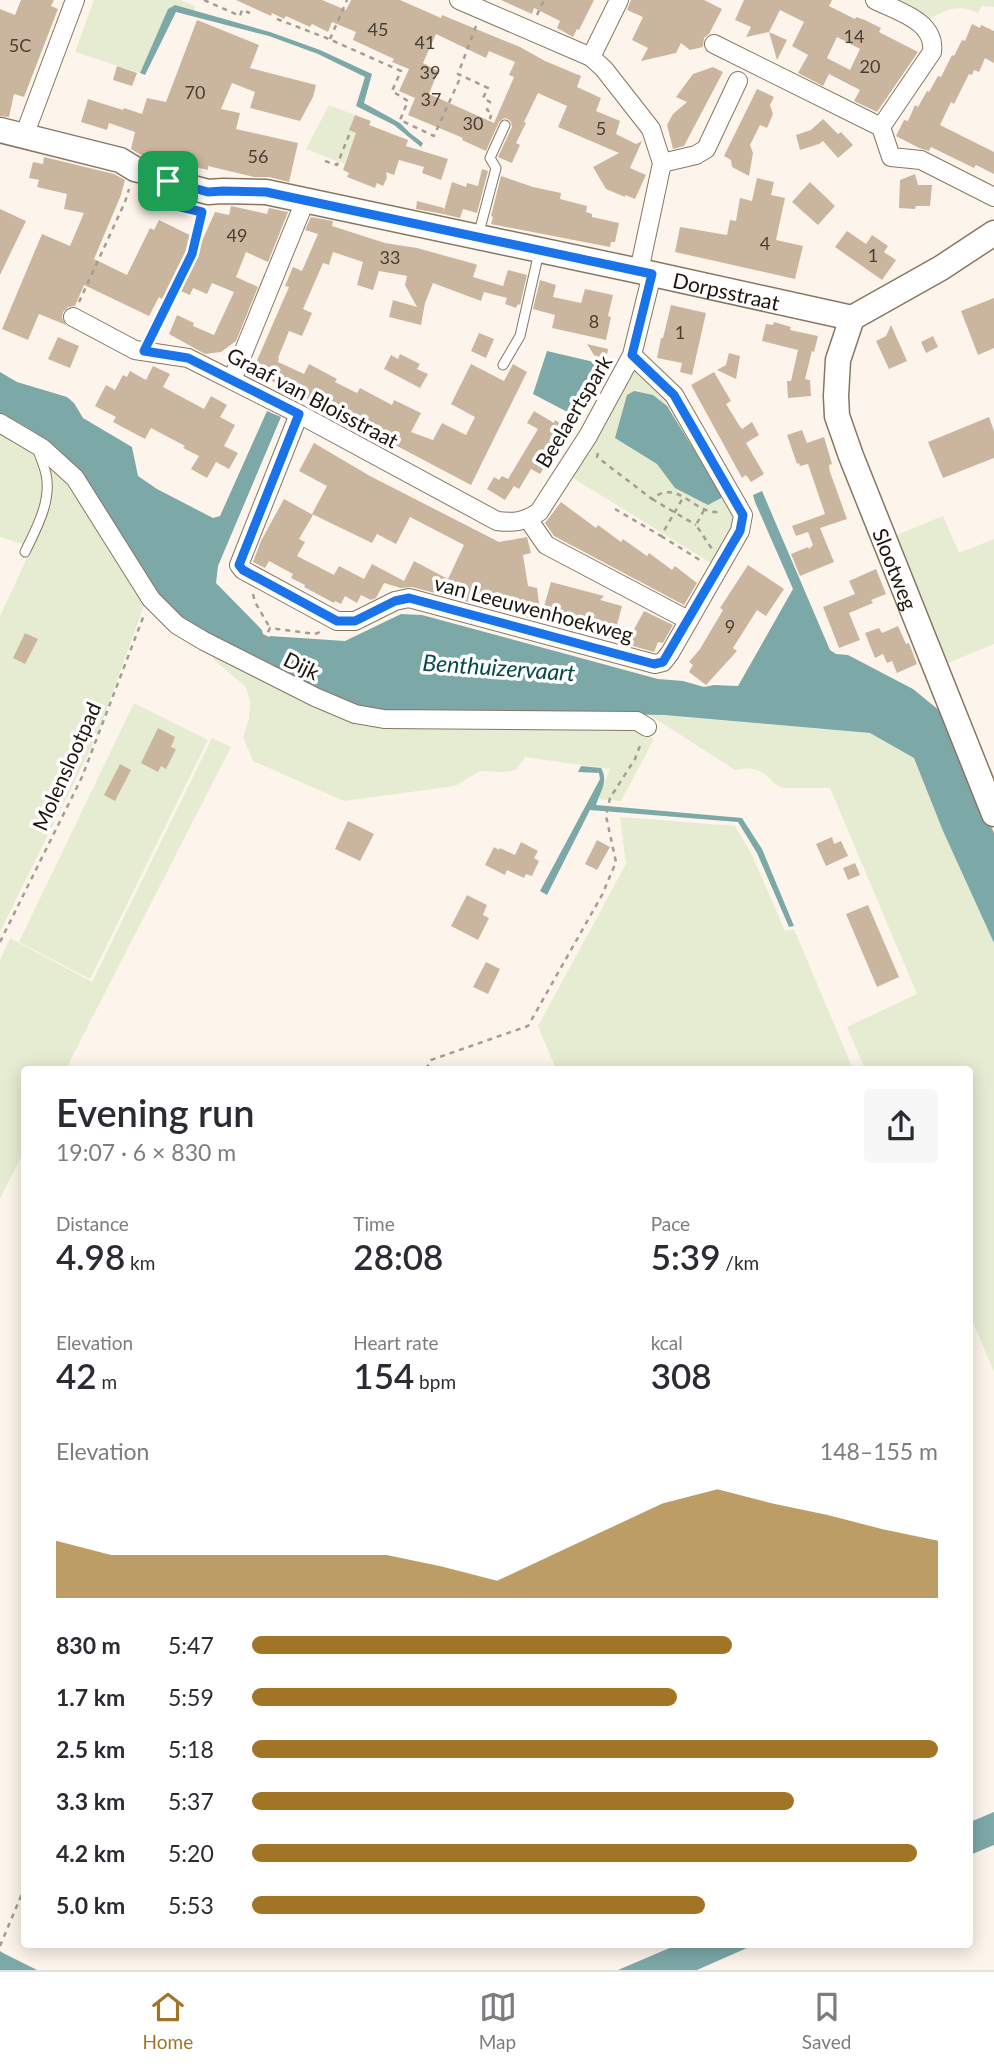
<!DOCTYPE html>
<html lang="en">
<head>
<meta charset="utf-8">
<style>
  :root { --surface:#fff; --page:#f7f7f7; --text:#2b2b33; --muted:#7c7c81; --line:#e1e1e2; --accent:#a17426 }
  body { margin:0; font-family:Lato,sans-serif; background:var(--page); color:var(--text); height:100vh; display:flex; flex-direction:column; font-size:26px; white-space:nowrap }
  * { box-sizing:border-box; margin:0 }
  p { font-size:23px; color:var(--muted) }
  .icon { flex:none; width:38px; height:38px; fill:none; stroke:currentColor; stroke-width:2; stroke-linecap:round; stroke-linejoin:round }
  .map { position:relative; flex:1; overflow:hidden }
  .drawer { position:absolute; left:21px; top:1066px; width:952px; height:882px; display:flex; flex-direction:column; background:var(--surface); border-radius:7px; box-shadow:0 4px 18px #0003 }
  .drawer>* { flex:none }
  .pin { position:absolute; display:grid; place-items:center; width:60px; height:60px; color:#fff; margin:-30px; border-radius:14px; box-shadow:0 4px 10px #0006 }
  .round { display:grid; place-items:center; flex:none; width:74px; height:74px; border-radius:7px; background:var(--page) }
  .summary { display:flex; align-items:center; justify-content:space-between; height:119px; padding:0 35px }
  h1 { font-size:38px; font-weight:600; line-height:52px }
  .stats { display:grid; grid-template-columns:repeat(3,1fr); gap:10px; height:119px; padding:7px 35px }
  .stats div { display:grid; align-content:center }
  .stats b { font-size:35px; font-weight:600 }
  .stats small { font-size:19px; font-weight:400 }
  .stats p { font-size:19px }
  .chart { height:196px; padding:14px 35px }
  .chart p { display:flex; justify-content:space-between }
  .chart svg { width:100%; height:126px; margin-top:7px; fill:var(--accent); opacity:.7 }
  ul { padding:0 35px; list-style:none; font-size:23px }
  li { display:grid; grid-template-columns:112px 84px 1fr; align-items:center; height:52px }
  li i { height:18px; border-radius:9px; background:var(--accent) }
  .menu { display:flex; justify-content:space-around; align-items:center; height:98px; border-top:2px solid var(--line); background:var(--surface); font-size:19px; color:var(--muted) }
  .menu a { display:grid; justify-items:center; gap:4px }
  .menu .active { color:var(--accent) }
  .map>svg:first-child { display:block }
</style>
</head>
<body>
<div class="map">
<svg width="994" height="1970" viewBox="0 0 994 1970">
  <rect width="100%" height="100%" fill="#fdf5eb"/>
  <path fill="#e6ecd1" d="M94,0h86l15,6 -1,4 -19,-5 -7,4 -28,64 -65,-21z
    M899,0h95v7l-12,-1 -4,7c-22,-10 -32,-3 -53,8l-29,-15z
    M329,105l26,10 -6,15 8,3 -13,31 -38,-15z
    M633,370h9l30,33 65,118 -23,44 -141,-87 54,-106z
    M0,431l66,43 80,126 -49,136 -97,196v-316l32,-69 -32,-10z
    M943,516l16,37 35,-14v105l-51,21 -54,-127z
    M215,655l141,67 272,4 26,13 -33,62 -23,-2 12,-30 -85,-12 -9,13 -13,2 -23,-1 -25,15 -111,15 -91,-40 -10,-24 6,-18 1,-18 -4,-14 -33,-28z
    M134,703l74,37 -118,239 -71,-37z
    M648,714l222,19 44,24 29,74 51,112v429l-24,-57v-246h-105l-18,-42 70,-33 -87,-206h-48c-7,-3 -8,-6 -14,-11 -9,-9 -20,-10 -33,-7z
    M212,738l19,9 -165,322h-42v82l-24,48v-239l10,-22 82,44z
    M620,817l115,9 17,29 33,76 9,-2 59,140h-297l-18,-43 88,-162z"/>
  <path fill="#7da8a8" d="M175,5l95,27 50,18 52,24 -8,29 36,20 10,10 13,10 -2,4 -27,-22 -38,-19 9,-29 -47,-23 -49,-18 -93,-24 -31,63 -5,-2 28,-64z
    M547,351l47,11 4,7 -21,48 -44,-23z
    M0,372l17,10 50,15 7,6 9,15 49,29 6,29 19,13 56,29 7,-2 47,-105 14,6 -63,149 -2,17 46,47 1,4 6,3 1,-1 75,5 56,-27 21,1 236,64 25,2 21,6 10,-2 24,1 55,-97 -38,-87 -2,-7 9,-4 68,159 6,4 12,1 65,34 27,22 19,39 35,83v110l-51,-112 -29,-73 -44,-25 -206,-18 -300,-5 -25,-10 -80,-42 -53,-24 -31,-21 -12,-11 -88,-135c-19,-25 -48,-40 -75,-54z
    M634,391l19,4 14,11 56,91 -15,8 -33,-17 -18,-24 -42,-26 12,-43z
    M581,766l20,2c8,13 -1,24 -5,37l146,13 20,31 32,77 -5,1 -32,-74 -19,-31 -148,-12 -43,85 -7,-4 60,-112 -1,-6 -21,-1z
    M994,1812v33l-24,10v-33z
    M679,1944h77l-59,26h-79z
    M0,1951l5,3 32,16h-37z"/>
  <path fill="#cab69e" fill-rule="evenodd" d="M21,0h33l-3,6 7,3 -34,88 -10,-3 -5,23 -9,-1v-107l15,6z
    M236,0h86l24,10 5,-10h49l41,18 1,-3 78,32 25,14 36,15 -4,11 24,11 -5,13 24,10 -4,13 20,10 6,-3 -12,27 16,7 -11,24 -10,-4v2l-19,-8 -13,-22 26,-14 -61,-26 9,-21 -29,-13 -14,29 2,1 -10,20 4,2 -8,18 -14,-6 14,-30 -1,-5 -3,-3 -4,-1 -5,4 -13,29 -24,-11 1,-2 -55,-23 7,-17 -16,-7 10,-22 -17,-7 2,-3 -41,-19 3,-8 -24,-10 -4,10 -16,-8 -2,3 -24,-11 -2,3 -12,-6 -1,3zM436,34l50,24 3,-7 26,11 -6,13 5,2 -20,46 -65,-29 9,-23 -15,-8z
    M501,0h93l-15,30 -2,-1 -4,8 -16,-9 3,-7 -26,-13 -2,6z
    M631,0h73l18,9 -13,25 -5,4 -1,9 -13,3 -9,-7 -5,10 -35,8 7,-13 -16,-8 11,-23 -16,-7z
    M744,0h88l-3,6 26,13 1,-2 9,3 16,8 -2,4 39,20 -41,60 -23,-11 6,-11 -31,-16 -6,12 -25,-13 10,-18 -16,-9 12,-24 -24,-12 -11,22 18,8 -10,20 -8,-28 -23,5 5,-10 -16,-7zM837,37l23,12 -10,21 -23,-12z
    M197,20l62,25 -9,23 66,17 -3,12 -13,24 -50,-13 5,-16 -23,-9 -11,26 19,4 -4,16 62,14 -9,39 -20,-5h-15l-46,-11v4l-67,-15 -10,-6 4,-17 -26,-9 -2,7 -26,-8 7,-23 35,11 1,-2 18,6 5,-16 19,4z
    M972,24l8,4 1,-3 13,6v32l-9,-5 -6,14 -5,-2 -2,5 -3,-1 -15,30 -3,-2 -11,23 54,27v22l-18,-9 -2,3 -43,-21 -2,4 -10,-3 -23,-12 8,-16 4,1 7,-16 3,2 9,-16 2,1 9,-16 3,1 11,-22 2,1 8,-16 3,1z
    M117,66l20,7 -5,13 -19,-6z
    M713,67l10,5 -39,74 -11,3 -6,-24 6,-11 14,-12 -11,-5 17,-23z
    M757,89l17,8 -4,8 3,9 -6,14 -7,-3 -10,20 3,8 -4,23 -17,-9 -1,-7 -7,-4z
    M355,115l16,6 -2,4 39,15 -2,6 42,13 -7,21 -19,-7 2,-6 -25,-7 -5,15 -8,-3 1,6 -4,8 -6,-3 -2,5 -28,-11 2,-4 -6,-3 13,-37 -7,-3z
    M823,119l15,15 3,-2 12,13 -15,13 -15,-17 -4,3 -19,6 -4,-15 15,-5z
    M44,157l70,17 11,6 -4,15 -27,64 33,16 23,-47 4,2 5,-10 43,21 13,-29 14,3 2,-9 36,8 2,-6 19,4 -20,50 -22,-10 -10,25 22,10 -22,54 -15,11 -16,2 -36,-20 8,-19 17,8 -1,3 21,9 20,-43 -22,-9 -5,11 -14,-6 -3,7 -21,-9 -6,14 -4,-3 -10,19 -65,-31 -9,21 -7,1 -5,5 -1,6 4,7 -27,-11 -11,26 -26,-11 40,-95 28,12 14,-33 -20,-4 3,-15 -30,-7 2,-7 -10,-2 4,-16 10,2z
    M482,169l6,2 -11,42 -14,-4 -3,9 -17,-4 9,-32 14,5 1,-4 11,3z
    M915,174l3,11h14l-2,21h-14l-1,3 -16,-1 1,-28z
    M501,176l32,11 28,6 -1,6 27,7 -1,6 6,2v3l27,6 -4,19h-4l-1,5 -119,-23 2,-7 -2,-1z
    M757,178l17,4 -3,13 14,3 -9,42 27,6 -8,33 -120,-27 5,-25 47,8 3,-15 6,1 4,-23 12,3z
    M810,182l25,24 -17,19 -26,-23z
    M417,201l27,7 -1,6 -27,-5z
    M0,209l26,12 -26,54z
    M311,217l22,4 -1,5 53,17 32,5 58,16 2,1 -4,12 30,9 5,-16 19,5 -7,30 -2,-1 -2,4 -11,-4 2,-6 -23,-6 -3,9 -48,-18 -8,20 -4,22 -32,-8 4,-17 24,7 -12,-22 2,-9 -28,-5 -6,19 -16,-5 6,-23 -30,-10 -4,13 -6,-2 -20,46 9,4 -10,23 -13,-5 -11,27h1l-1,4 26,12 5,-10 28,15 -2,3 22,11 3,-5 32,17 2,-5 27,13 -10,19 22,8 9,-17 24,12 9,-18 -24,-13 20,-40 33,17 9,-17 14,8 -56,113 -167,-88 3,-4 -27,-15 -3,5 -21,-8 4,-8 -5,-2 34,-78 -4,-1 8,-19 9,4 16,-37 -13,-4z
    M847,231l19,13 6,-9 16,11 -4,6 12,8 -14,20 -47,-33z
    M540,280l16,5 -3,12 28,6 4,-14 28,6 -5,21 3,1 -5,23 -54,-12 3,-13 -22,-6z
    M994,298v50l-16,7 -17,-44z
    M671,305l35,8 -14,62 -12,-3 2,-9 -25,-5 4,-20h2z
    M774,322l17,5 -1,3 28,6 -4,16 -2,-1 -7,28 5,1 1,16 -23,2 -1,-17h4l7,-31 -36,-9 4,-17 7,1z
    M891,325l16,36 -18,8 -13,-28 10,-5z
    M479,333l15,6 -8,19 -15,-7z
    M933,336l5,11 -12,6 -5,-11z
    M58,337l21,9 -9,22 -22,-9z
    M587,344l21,5 -4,22z
    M729,353l11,3 -4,23 -19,-9 9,-5z
    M400,354l20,10 -3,5 11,5 -8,14 -36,-19 7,-14 7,4z
    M153,366l17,8 -7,13 41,22 7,-13 16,9 -7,12 15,8 -11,21 14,7 -9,16 -13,-7 -9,16 -16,-9 8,-13 -16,-8 2,-2 -34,-18 -6,11 -32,-17 3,-5 -21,-11 11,-21 9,5 8,-15 4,2 3,-6 16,9z
    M714,372l17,29 -5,3 13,21 3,4 10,-7 7,13 -13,8 18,31 -13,8 -5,-7 -4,3 -51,-93z
    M534,411l20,12 1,-3 13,8 -28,46 -9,-5 -12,20 -5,-3 -9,14 -18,-11 7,-12 5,3 3,-4 6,3 30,-50 -11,-6z
    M989,417l5,14v27l-51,20 -15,-36z
    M802,430l5,13 17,-6 8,27 -3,1 1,7 17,47 -27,9 14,34 -34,14 -9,-22 17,-7 1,2 4,-4 -5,-13 -12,4 -4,-10 33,-12 -17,-50 -8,2 -1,-3 -2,1 -10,-29z
    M314,443l56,33 129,66 28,-5 4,16 -8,2 5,31 9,2 4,29 10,-35 53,14 -4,4 22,6 -9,34 -201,-53 -11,1 -17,-5 -8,15 -5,2 -10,-5 -4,8 -12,-7 -4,8 -6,-3 -1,2 -30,-16 1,-2 -14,-7 2,-4 -24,-13 -4,7 -12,-6 8,-21 23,-42 29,16 -14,24 6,3 -8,14 37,19 5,-9 25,13 8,-15 32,17 10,-20 34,18 16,-34 -54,-28 -14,27 -19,-10 -5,9 -60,-29 15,-28 -28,-15z
    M561,502l35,26 2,-3 23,17 2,-3 24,17 2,-3 23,17 3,-4 22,17 -13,22 -130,-69 -9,-13z
    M748,565l36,24 -18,27 -9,-6 -24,38 4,3 -31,34 -17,-13 4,-7 -4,-3 11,-13 23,-39 -3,-2z
    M876,569l10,25 -15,6 2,3 -24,10 11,27 -21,8 -16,-41 32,-13 -6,-13z
    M644,611l29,14 -10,18 -5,-1 -4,10 -28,-8z
    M898,626l8,18 3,-1 8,21 -20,9 -5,-12 -5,2 -4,-9 -8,4 -10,-25 14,-5 3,5z
    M25,633l13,6 -13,25 -12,-6z
    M158,728l17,9 -4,10 5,2 -10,20 -5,-3 -3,6 -17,-9z
    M120,764l11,6 -16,31 -11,-6z
    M348,821l26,13 -14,27 -25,-12z
    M832,837l2,7 7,-3 7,15 -22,10 -10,-22z
    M597,840l13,7 -13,23 -12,-6z
    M521,842l17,9 -4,7 5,3 -7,15 -6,-2 -2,4 -17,-8 -2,5 -20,-10 9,-18 5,3 1,-2 15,7z
    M855,863l5,12 -12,5 -5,-12z
    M467,895l20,10 -4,10 6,3 -11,22 -27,-14z
    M868,905l31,72 -22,10 -31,-73z
    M486,962l14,7 -12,25 -15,-7z"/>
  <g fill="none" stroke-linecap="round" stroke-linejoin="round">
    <g stroke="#887660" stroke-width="11">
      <path id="lane" d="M478,236l18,-68 -6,-10 15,-33
        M503,365l17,-29 19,-84
        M25,552c11,-23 27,-51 21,-78 -2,-9 -6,-18 -9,-26"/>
    </g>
    <g stroke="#887660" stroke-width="20">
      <path id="street" d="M459,0l132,57 13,12 47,60 11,34 -23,108
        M875,0c22,11 61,21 57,52l-51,75
        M714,44l167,83 10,30 30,3 73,37
        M591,57l28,-57
        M24,136l51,-136
        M662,163l34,-8 10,-6 32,-68
        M73,317l62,33 53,8 111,56 198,107c17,2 27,1 42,-9l49,-76 44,-81 20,-81
        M232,380l73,-179
        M299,414l-60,151 4,5 94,51h18l40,-20 14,-3 246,66 8,-2 7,-9 70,-122 3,-16 -69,-120 -42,-40
        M0,423l42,25 33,30 76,121 26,26 27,16 111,56 40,17 29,5 253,2 10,6
        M528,519l18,26 142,75"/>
    </g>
    <g stroke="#887660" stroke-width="27">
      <g id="secondary">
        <path id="s1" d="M0,130l120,30 15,9 21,5 12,7 40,11 15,-1 43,1 373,79 213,47"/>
        <path id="s2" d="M852,318l-14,42 -2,36 1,20 14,40 143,358"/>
        <path d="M852,318l89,-50 53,-35"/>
      </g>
    </g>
    <path stroke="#a49d93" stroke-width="2.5" stroke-dasharray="5 5" stroke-linecap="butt" d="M204,0l36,16 2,-6 8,3
      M537,15l7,-15
      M277,19l52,20 72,32 -9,20 16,10 -8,19 34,16 27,-60
      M476,26l-18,48 30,14 -5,10 7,4 -3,8 5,3 -2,5 6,3
      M330,39l17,-39
      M325,161l12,4 12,-30
      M165,200l-1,3 25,6
      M79,302l46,-100 4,-13
      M152,336l40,-82 10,-42h-3
      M598,453l-1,4 55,42c27,-23 44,20 70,12
      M652,499l44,26
      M615,509l46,27 23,-40
      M704,510l-8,15 16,24
      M661,536l42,26
      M253,594l2,8 15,26
      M259,650l11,-22 45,6 7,-3
      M0,942l82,-165 62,-162
      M426,1069l5,-9 97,-34 74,-131 14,-33 -10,-46 4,-18 25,-39 6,-16
      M0,1946l24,-57"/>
    <use href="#lane" stroke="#fff" stroke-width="9"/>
    <use href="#street" stroke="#fff" stroke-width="18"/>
    <use href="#secondary" stroke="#fff" stroke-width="24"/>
  </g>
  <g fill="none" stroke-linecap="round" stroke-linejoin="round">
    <g stroke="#fff" stroke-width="14">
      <path id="route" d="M168,181l40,11 15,-1 43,1 386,82 -20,81 42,40 69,120 -3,16 -77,131 -9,2 -245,-66 -14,3 -40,20h-18l-94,-51 -4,-5 60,-151 -111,-56 -44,-7 48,-97 10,-42 -38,-9z"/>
    </g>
    <use href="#route" stroke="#1a73e8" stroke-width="9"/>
  </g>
  <g text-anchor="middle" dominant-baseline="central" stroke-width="7" stroke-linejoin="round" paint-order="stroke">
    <g font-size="18" fill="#483e31">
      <text x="378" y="29">45</text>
      <text x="854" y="36">14</text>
      <text x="425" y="42">41</text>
      <text x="20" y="45">5C</text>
      <text x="870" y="66">20</text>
      <text x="430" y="72">39</text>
      <text x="195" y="92">70</text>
      <text x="431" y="99">37</text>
      <text x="473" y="123">30</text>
      <text x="601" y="128">5</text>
      <text x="258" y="156">56</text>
      <text x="237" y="235">49</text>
      <text x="765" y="243">4</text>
      <text x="873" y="255">1</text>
      <text x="390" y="257">33</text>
      <text x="594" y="321">8</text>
      <text x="680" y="332">1</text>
      <text x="730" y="626">9</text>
    </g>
    <g font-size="21" fill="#1d160d" stroke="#fff">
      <text stroke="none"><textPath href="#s1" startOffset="747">Dorpsstraat</textPath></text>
      <text transform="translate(313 397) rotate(28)">Graaf van Bloisstraat</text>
      <text transform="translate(573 411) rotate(-59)">Beelaertspark</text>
      <text stroke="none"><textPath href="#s2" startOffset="264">Slootweg</textPath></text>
      <text transform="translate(534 608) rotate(15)">van Leeuwenhoekweg</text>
      <text transform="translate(302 665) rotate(26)">Dijk</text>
      <text transform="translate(66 766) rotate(-66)">Molenslootpad</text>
    </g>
    <g font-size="23" font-style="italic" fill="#05494a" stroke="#fff">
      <text transform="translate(499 667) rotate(4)">Benthuizervaart</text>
    </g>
  </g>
</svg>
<div class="pin" style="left:168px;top:181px;background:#1e9e55"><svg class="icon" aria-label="arrive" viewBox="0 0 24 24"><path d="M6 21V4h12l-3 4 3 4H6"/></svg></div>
<section class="drawer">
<div class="summary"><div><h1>Evening run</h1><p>19:07 · 6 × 830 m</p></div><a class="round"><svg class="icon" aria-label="share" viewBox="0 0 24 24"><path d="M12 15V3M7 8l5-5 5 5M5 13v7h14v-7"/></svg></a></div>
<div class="stats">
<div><p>Distance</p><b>4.98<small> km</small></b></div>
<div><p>Time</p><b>28:08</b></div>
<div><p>Pace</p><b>5:39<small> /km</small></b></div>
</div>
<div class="stats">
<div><p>Elevation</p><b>42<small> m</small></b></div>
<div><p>Heart rate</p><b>154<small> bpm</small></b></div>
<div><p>kcal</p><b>308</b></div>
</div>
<div class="chart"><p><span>Elevation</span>148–155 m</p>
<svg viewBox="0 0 160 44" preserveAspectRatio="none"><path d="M0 44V24L10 29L20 29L30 29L40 29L50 29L60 29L70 33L80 38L90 29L100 20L110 11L120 6L130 11L140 15L150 20L160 24V44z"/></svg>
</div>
<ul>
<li><b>830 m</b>5:47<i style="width:70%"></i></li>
<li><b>1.7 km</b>5:59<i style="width:62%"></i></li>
<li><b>2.5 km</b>5:18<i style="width:100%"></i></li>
<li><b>3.3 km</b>5:37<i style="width:79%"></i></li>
<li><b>4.2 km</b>5:20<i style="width:97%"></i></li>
<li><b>5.0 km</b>5:53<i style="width:66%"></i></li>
</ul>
</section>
</div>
<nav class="menu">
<a class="active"><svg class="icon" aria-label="home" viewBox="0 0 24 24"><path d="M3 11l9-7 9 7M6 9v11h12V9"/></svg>Home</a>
<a><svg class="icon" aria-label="map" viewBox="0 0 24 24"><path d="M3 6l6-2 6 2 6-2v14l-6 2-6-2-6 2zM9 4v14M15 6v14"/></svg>Map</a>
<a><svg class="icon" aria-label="saved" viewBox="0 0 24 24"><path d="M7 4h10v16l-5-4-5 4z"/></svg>Saved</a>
</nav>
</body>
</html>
